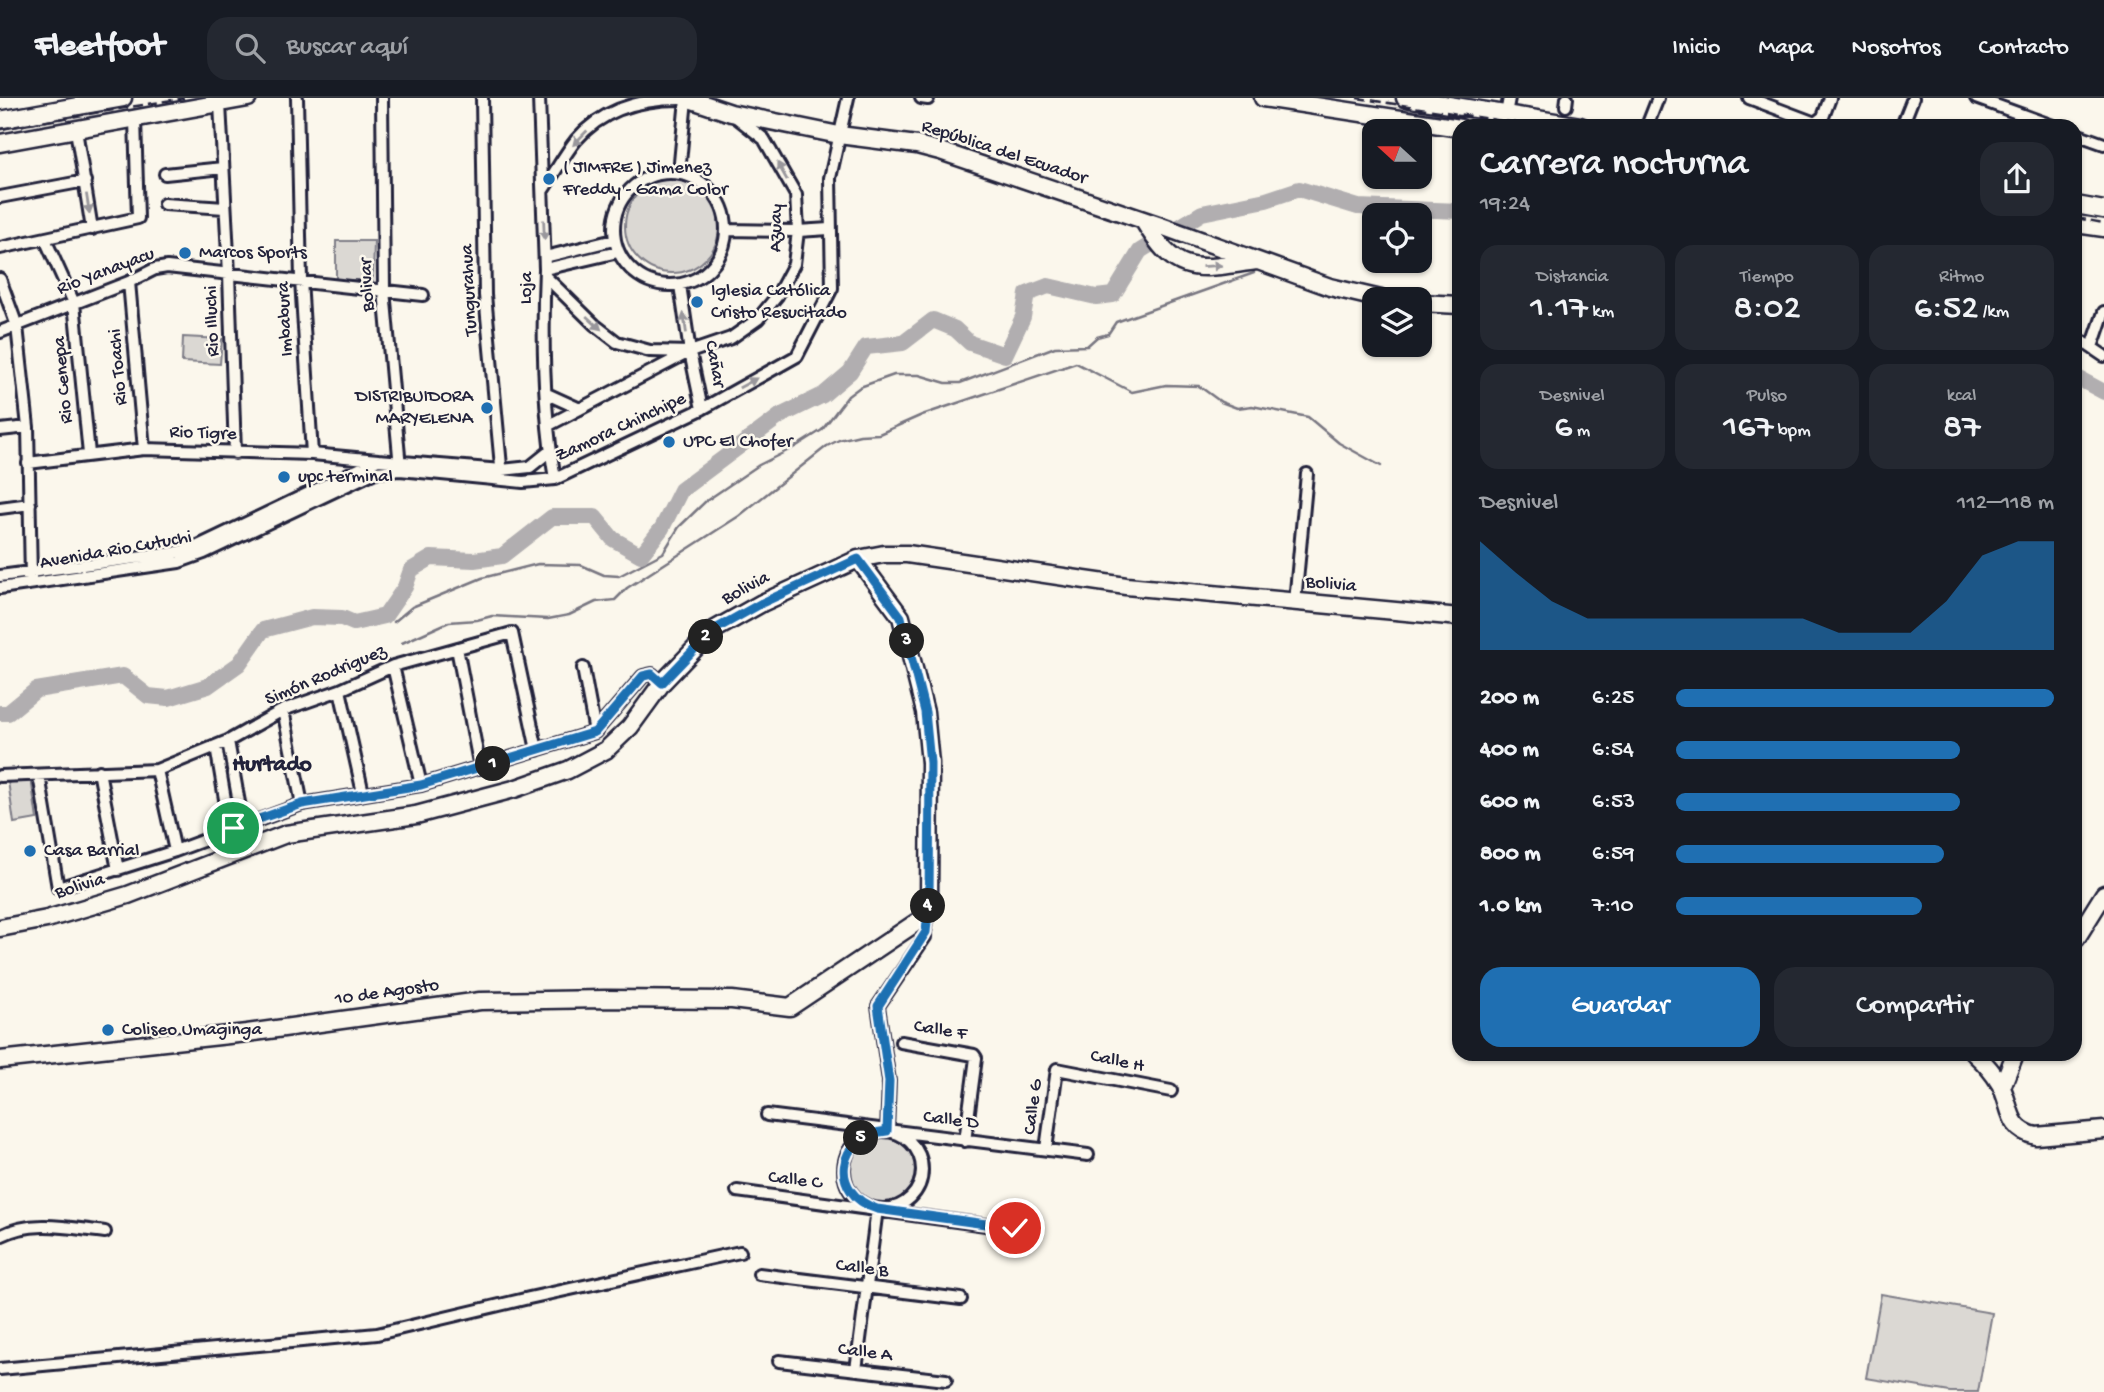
<!DOCTYPE html>
<html lang="es">
<head>
<meta charset="utf-8">
<style>
  :root { --surface:#171b24; --page:#242831; --text:#f1f3f6; --muted:#9ea1a6; --line:#363941; --accent:#1f6fb2 }
  body { margin:0; font-family:"Gochi Hand",sans-serif; background:var(--page); color:var(--text); height:100vh; display:flex; flex-direction:column; font-size:26px; white-space:nowrap }
  * { box-sizing:border-box; margin:0 }
  p { font-size:23px; color:var(--muted) }
  .icon { flex:none; width:38px; height:38px; fill:none; stroke:currentColor; stroke-width:2; stroke-linecap:round; stroke-linejoin:round }
  .map { position:relative; flex:1; overflow:hidden }
  .drawer { position:absolute; left:1452px; top:21px; width:630px; height:942px; display:flex; flex-direction:column; background:var(--surface); border-radius:21px; box-shadow:0 2px 5px #0004 }
  .drawer>* { flex:none }
  .needle { width:46px; rotate:291deg }
  .fabs { position:absolute; left:1362px; top:21px; display:grid; gap:14px }
  .fabs a { display:grid; place-items:center; width:70px; height:70px; border-radius:14px; background:var(--surface); box-shadow:0 2px 5px #0004; font-size:35px }
  .pin { position:absolute; display:grid; place-items:center; width:60px; height:60px; color:#fff; margin:-30px; border:4px solid #fff; border-radius:50%; box-shadow:0 2px 7px #0007 }
  .km { position:absolute; width:35px; height:35px; margin:-18px; border-radius:50%; background:#222; color:#fff; font-size:19px; line-height:35px; text-align:center }
  .round { display:grid; place-items:center; flex:none; width:74px; height:74px; border-radius:21px; background:var(--page) }
  .overview { display:flex; align-items:center; justify-content:space-between; height:119px; padding:0 28px }
  h1 { font-size:38px; font-weight:600; line-height:52px }
  .figures { display:grid; grid-template-columns:repeat(3,1fr); gap:10px; height:119px; padding:7px 28px }
  .figures div { display:grid; align-content:center; border-radius:18px; background:var(--page); text-align:center }
  .figures b { font-size:35px; font-weight:600 }
  .figures small { font-size:19px; font-weight:400 }
  .figures p { font-size:19px }
  .chart { height:196px; padding:14px 28px }
  .chart p { display:flex; justify-content:space-between }
  .chart svg { width:100%; height:126px; margin-top:7px; fill:var(--accent); opacity:.7 }
  .button { display:flex; gap:14px; margin-top:auto; padding:14px 28px }
  .button a { flex:1; height:80px; border-radius:21px; background:var(--accent); color:#fff; font-size:28px; font-weight:600; line-height:80px; text-align:center }
  .button a+a { background:var(--page); color:var(--text) }
  ul { padding:0 28px; list-style:none; font-size:23px }
  li { display:grid; grid-template-columns:112px 84px 1fr; align-items:center; height:52px }
  li i { height:18px; border-radius:9px; background:var(--accent) }
  header { display:flex; align-items:center; gap:42px; box-sizing:border-box; height:98px; padding:0 35px; background:var(--surface); border-bottom:2px solid var(--line) }
  header strong { font-size:33px }
  nav { display:flex; gap:38px; margin-inline-start:auto; font-size:24px }
  .search { width:490px; height:63px; background:var(--page); display:flex; align-items:center; gap:18px; box-sizing:border-box; padding:0 24px; border-radius:21px; color:var(--muted); font-size:26px }
  .map>svg:first-child { display:block }
</style>
</head>
<body>
<header>
<strong>Fleetfoot</strong>
<div class="search"><svg class="icon" aria-label="search" viewBox="0 0 24 24"><circle cx="10" cy="10" r="6"/><path d="M15 15l6 6"/></svg>Buscar aquí</div>
<nav><a>Inicio</a><a>Mapa</a><a>Nosotros</a><a>Contacto</a></nav>
</header>
<div class="map">
<svg width="2104" height="1294" viewBox="0 0 2104 1294">
  <rect width="100%" height="100%" fill="#fbf7ec"/>
  <filter id="ink" filterUnits="userSpaceOnUse"><feTurbulence type="fractalNoise" baseFrequency=".0143" numOctaves="2"/><feDisplacementMap in="SourceGraphic" scale="14" xChannelSelector="R" yChannelSelector="G"/><feConvolveMatrix kernelMatrix="1 2 1 2 8 2 1 2 1" color-interpolation-filters="sRGB"/></filter>
  <g filter="url(#ink)">
    <path fill="#dbd8d3" stroke="#7e7d87" stroke-width="2" d="M625 128a47 47 0 1 1 94 0a47 47 0 1 1-94 0Z
      M336,143h38l-1,39h-37z
      M183,239l39,2 -2,25 -38,-2z
      M31,680l6,41 -23,4 -6,-42z
      M849 1072a33 33 0 1 1 66 0a33 33 0 1 1-66 0Z
      M1881,1196l111,19 -14,79h-28l-84,-14z"/>
    <g fill="none" stroke-linecap="round" stroke-linejoin="round">
      <path stroke="#787681" stroke-width="2.5" d="M394,524l18,-15 70,-29 56,-14 43,1 23,10 15,1 44,-23 16,-26 27,-26 53,-36 36,-18 27,-17 26,-34 12,-9 34,-12h25l27,8h14l95,-36 32,-1 10,-9 11,-3 8,-12 138,-49
        M402,545l47,-21 28,-2 15,-4 56,3 21,-4 27,-13 19,-2 12,-12 112,-72 88,-70 12,-6 21,-5 19,-1 43,-19 154,-52 56,29 34,-7 33,1 22,16 16,6 15,-2 56,11 31,26 42,23"/>
      <path stroke="#b1aeb0" stroke-width="16" d="M2076,279l28,15
        M0,615h8l28,-23 87,-14 25,20 20,2 40,-12 31,-22 24,-34 49,-13 30,1 12,5 31,-7 20,-29 6,-17 20,-12 43,2 28,-4 50,-39h43l18,22 28,16 21,-27 19,-38 99,-74 43,-21 27,-23 16,-25 37,-4 30,-23 22,9 15,14 35,12 18,-38 4,-23 21,-8 48,11 17,-2 27,-44 62,-38 64,-13 33,-11 59,18 102,4"/>
      <g stroke="#22223b" stroke-width="16">
        <path id="street" d="M297,0l4,182 11,174
          M382,0l2,192 16,177
          M482,0l3,197 17,182
          M539,0l6,171c-3,69 -2,141 10,210
          M921,0l7,1
          M1749,0l66,25 8,-6 7,-19
          M1976,0l77,28
          M220,6l9,170 6,179
          M1566,8l1,-8
          M1506,16l3,-16
          M1647,28l11,-28
          M1902,28l11,-28
          M76,32l16,99
          M2076,36l28,10
          M614 131a56 56 0 1 1 112 0a56 56 0 1 1-112 0Z
          M165,76l58,-6
          M543,92c11,-16 21,-35 33,-50 28,-33 69,-42 110,-41l-7,74
          M0,99l85,-16
          M164,106l61,4
          M727,132l71,1 31,-2
          M45,141l29,64 15,151
          M0,150l138,-30 -3,-99
          M545,159l69,-17
          M545,171l73,-17
          M545,178l50,49 22,17 33,9 40,1 41,-14 27,-19 19,-23 17,-32 4,-33 -2,-36 -32,-56 -28,-22
          M0,181l17,47 11,101 3,151
          M129,184l15,167
          M680,187l10,67 12,57
          M0,234l129,-50 26,-13 12,-2 256,28
          M2076,239l28,19
          M2092,249l12,-35
          M547,296l33,15
          M549,327l140,-73
          M0,332l28,-3
          M28,365l116,-14 168,5 66,6
          M0,410l30,-4
          M0,478l173,-23 23,-6 182,-87 124,10 28,-3 20,-16
          M0,490l179,-26 25,-9 171,-81 25,-2 123,12 32,-3 147,-70 95,-53 35,-68 -2,-110 18,-80
          M1295,504l12,-128
          M457,550l23,120
          M393,568l28,119
          M583,570l12,64
          M340,592l23,103
          M283,612l19,94
          M228,643l15,84
          M216,648l14,83
          M157,672l18,81
          M99,673l19,99
          M39,677l19,113 117,-37 127,-47 119,-19 174,-53 48,-56 9,-2 10,9
          M0,678l157,-6 71,-29 55,-31 57,-20 53,-24 119,-33 25,117
          M901,944l73,13 2,3 -11,83
          M767,1017l321,40
          M887,1033l2,-50 -11,-75 47,-69 1,-21
          M844 1072a39 39 0 1 1 78 0a39 39 0 1 1-78 0Z
          M1046,1051l11,-80 114,22
          M737,1093l278,38
          M0,1138c33,-17 69,-8 105,-4
          M759,1176l202,25
          M779,1263l167,19
          M0,1271l377,-35 152,-36 211,-46
          M856,1272l21,-161"/>
      </g>
      <g stroke="#22223b" stroke-width="21">
        <path id="secondary" d="M686,0l45,15 108,22 78,10 23,6 224,76 166,60 51,12
          M1263,0l197,30
          M1405,0l176,28
          M0,22l123,-22
          M0,45l248,-45
          M2076,107l28,5
          M1143,122c34,57 52,50 113,41
          M2076,126l28,4
          M1419,205l41,2
          M0,830l47,-9 81,-24 158,-61 130,-19 98,-26 54,-19 38,-20 24,-23 32,-44 50,-52 50,-28 96,-44 26,-5h23l219,32 334,31
          M2076,841l28,-45
          M1975,956c10,9 18,18 25,30 12,22 6,45 36,52l68,-6
          M0,962l247,-27 233,-32 125,-2 127,1 58,7 136,-91 3,-15 1,-138 -5,-51 -24,-95 -43,-58
          M2002,989l13,-33"/>
      </g>
      <use href="#street" stroke="#fbf7ec" stroke-width="10"/>
      <use href="#secondary" stroke="#fbf7ec" stroke-width="16"/>
      <path stroke="#22223b" stroke-width="2.5" stroke-dasharray="10 5" stroke-linecap="butt" d="M1357,0l177,28
        M0,31l184,-31
        M2076,120l28,5"/>
    </g>
    <defs><path id="oneway-solid" d="M-6-.8H1V-3.2L6.5 0L1 3.2V.8H-6Z" transform="scale(1.75)"/></defs>
    <g fill="#99979c">
      <use href="#oneway-solid" transform="translate(580 40) rotate(134)"/>
      <use href="#oneway-solid" transform="translate(782 73) rotate(-119)"/>
      <use href="#oneway-solid" transform="translate(88 106) rotate(81)"/>
      <use href="#oneway-solid" transform="translate(544 132) rotate(88)"/>
      <use href="#oneway-solid" transform="translate(1212 168) rotate(-3)"/>
      <use href="#oneway-solid" transform="translate(594 225) rotate(42)"/>
      <use href="#oneway-solid" transform="translate(685 225) rotate(-98)"/>
      <use href="#oneway-solid" transform="translate(748 285) rotate(-29)"/>
    </g>
  </g>
  <g fill="none" stroke-linecap="round" stroke-linejoin="round" filter="url(#ink)">
    <g stroke="#fff" stroke-width="14">
      <path id="route" d="M233,730l69,-24 119,-19 174,-53 48,-56 9,-2 10,9 50,-52 50,-28 96,-44 43,58 24,95 5,51 -1,138 -3,31 -48,74 11,75 -2,50c-51,4 -59,62 -10,78l138,19"/>
    </g>
    <use href="#route" stroke="#1f6fb2" stroke-width="9"/>
  </g>
  <g fill="#1f6fb2" stroke="#fbf7ec" stroke-width="2.5">
    <circle cx="549" cy="81" r="7"/>
    <circle cx="185" cy="155" r="7"/>
    <circle cx="697" cy="204" r="7"/>
    <circle cx="487" cy="310" r="7"/>
    <circle cx="669" cy="344" r="7"/>
    <circle cx="284" cy="379" r="7"/>
    <circle cx="30" cy="753" r="7"/>
    <circle cx="108" cy="932" r="7"/>
  </g>
  <g text-anchor="middle" dominant-baseline="central" stroke-width="5" stroke-linejoin="round" paint-order="stroke">
    <g font-size="19" fill="#22223b" stroke="#fbf7ec">
      <text transform="translate(1004 55) rotate(18)">República del Ecuador</text>
      <text transform="translate(777 130) rotate(-89)">Azuay</text>
      <text transform="translate(106 174) rotate(-21)">Rio Yanayacu</text>
      <text transform="translate(368 187) rotate(-93)">Bolivar</text>
      <text transform="translate(527 190) rotate(-88)">Loja</text>
      <text transform="translate(470 192) rotate(-93)">Tungurahua</text>
      <text transform="translate(286 221) rotate(-93)">Imbabura</text>
      <text transform="translate(213 223) rotate(-92)">Rio Illuchi</text>
      <text transform="translate(714 266) rotate(79)">Cañar</text>
      <text transform="translate(119 269) rotate(-95)">Rio Toachi</text>
      <text transform="translate(64 282) rotate(-95)">Rio Cenepa</text>
      <text transform="translate(621 330) rotate(-25)">Zamora Chinchipe</text>
      <text transform="translate(203 336) rotate(2)">Rio Tigre</text>
      <text transform="translate(116 453) rotate(-10)">Avenida Rio Cutuchi</text>
      <text transform="translate(1331 487) rotate(5)">Bolivia</text>
      <text transform="translate(746 491) rotate(-28)">Bolivia</text>
      <text transform="translate(326 578) rotate(-23)">Simón Rodriguez</text>
      <text transform="translate(80 789) rotate(-17)">Bolivia</text>
      <text transform="translate(387 895) rotate(-8)">10 de Agosto</text>
      <text transform="translate(940 933) rotate(9)">Calle F</text>
      <text transform="translate(1117 964) rotate(12)">Calle H</text>
      <text transform="translate(1034 1009) rotate(-83)">Calle G</text>
      <text transform="translate(951 1023) rotate(7)">Calle D</text>
      <text transform="translate(795 1083) rotate(7)">Calle C</text>
      <text transform="translate(862 1171) rotate(7)">Calle B</text>
      <text transform="translate(865 1255) rotate(7)">Calle A</text>
    </g>
    <g font-size="19" fill="#22223b" stroke="#fbf7ec" text-anchor="start">
      <text x="563" y="70">( JIMFRE ) Jimenez<tspan x="563" dy="22">Freddy - Gama Color</tspan></text>
      <text x="199" y="155">Marcos Sports</text>
      <text x="711" y="193">Iglesia Católica<tspan x="711" dy="22">Cristo Resucitado</tspan></text>
      <text x="473" y="299" text-anchor="end">DISTRIBUIDORA<tspan x="473" dy="22">MARYELENA</tspan></text>
      <text x="683" y="344">UPC El Chofer</text>
      <text x="298" y="379">upc terminal</text>
      <text x="44" y="753">Casa Barrial</text>
      <text x="122" y="932">Coliseo Umaginga</text>
    </g>
    <g font-size="23" font-weight="bold" fill="#22223b" stroke="#fbf7ec">
      <text x="272" y="667">Hurtado</text>
    </g>
  </g>
</svg>
<div class="fabs">
<a><svg class="needle" viewBox="-14 -14 28 28"><path d="M0-13l5 13h-10z" fill="#e53935"/><path d="M0 13l5-13h-10z" fill="#9ea1a6"/></svg></a>
<a><svg class="icon" aria-label="locate" viewBox="0 0 24 24"><circle cx="12" cy="12" r="6"/><path d="M12 2v4M12 18v4M2 12h4M18 12h4"/></svg></a>
<a><svg class="icon" aria-label="layers" viewBox="0 0 24 24"><path d="M12 4l9 5-9 5-9-5zM3 14l9 5 9-5"/></svg></a>
</div>
<div class="pin" style="left:233px;top:730px;background:#1e9e55"><svg class="icon" aria-label="arrive" viewBox="0 0 24 24"><path d="M6 21V4h12l-3 4 3 4H6"/></svg></div>
<div class="pin" style="left:1015px;top:1130px;background:#d93025"><svg class="icon" aria-label="check" viewBox="0 0 24 24"><path d="M5 12l5 5 9-10"/></svg></div>
<b class="km" style="left:493px;top:666px">1</b>
<b class="km" style="left:706px;top:539px">2</b>
<b class="km" style="left:907px;top:543px">3</b>
<b class="km" style="left:928px;top:808px">4</b>
<b class="km" style="left:861px;top:1040px">5</b>
<section class="drawer">
<div class="overview"><div><h1>Carrera nocturna</h1><p>19:24</p></div><a class="round"><svg class="icon" aria-label="share" viewBox="0 0 24 24"><path d="M12 15V3M7 8l5-5 5 5M5 13v7h14v-7"/></svg></a></div>
<div class="figures">
<div><p>Distancia</p><b>1.17<small> km</small></b></div>
<div><p>Tiempo</p><b>8:02</b></div>
<div><p>Ritmo</p><b>6:52<small> /km</small></b></div>
</div>
<div class="figures">
<div><p>Desnivel</p><b>6<small> m</small></b></div>
<div><p>Pulso</p><b>167<small> bpm</small></b></div>
<div><p>kcal</p><b>87</b></div>
</div>
<div class="chart"><p><span>Desnivel</span>112–118 m</p>
<svg viewBox="0 0 160 44" preserveAspectRatio="none"><path d="M0 44V6L10 17L20 27L30 33L40 33L50 33L60 33L70 33L80 33L90 33L100 38L110 38L120 38L130 27L140 11L150 6L160 6V44z"/></svg>
</div>
<ul>
<li><b>200 m</b>6:25<i style="width:100%"></i></li>
<li><b>400 m</b>6:54<i style="width:75%"></i></li>
<li><b>600 m</b>6:53<i style="width:75%"></i></li>
<li><b>800 m</b>6:59<i style="width:71%"></i></li>
<li><b>1.0 km</b>7:10<i style="width:65%"></i></li>
</ul>
<div class="button"><a>Guardar</a><a>Compartir</a></div>
</section>
</div>
</body>
</html>
